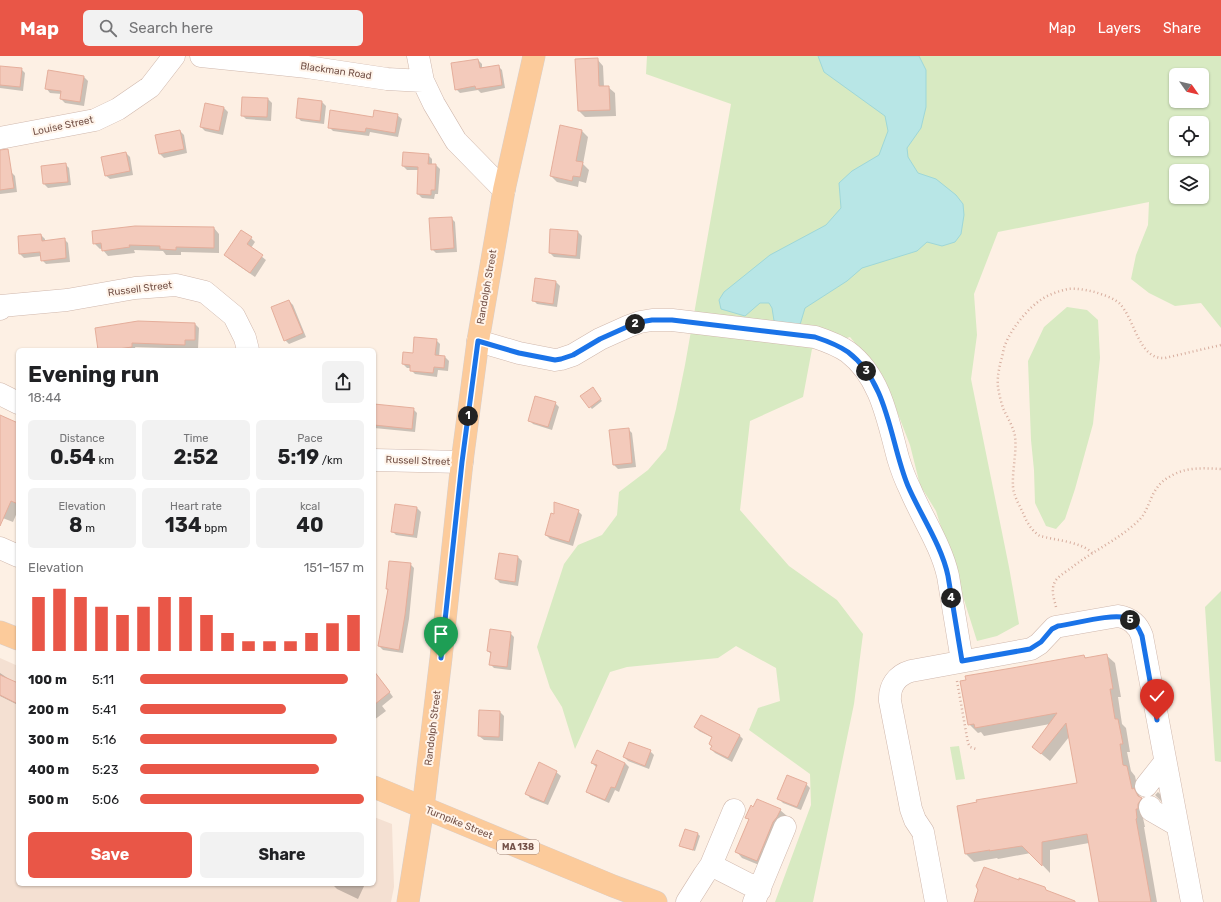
<!DOCTYPE html>
<html lang="en">
<head>
<meta charset="utf-8">
<style>
  :root { --surface:#fff; --page:#f2f2f2; --text:#202124; --muted:#757577; --accent:#e95647 }
  body { margin:0; font-family:Rubik,sans-serif; background:var(--page); color:var(--text); height:100vh; display:flex; flex-direction:column; font-size:15px; white-space:nowrap }
  * { box-sizing:border-box; margin:0 }
  p { font-size:13px; color:var(--muted) }
  .icon { flex:none; width:22px; height:22px; fill:none; stroke:currentColor; stroke-width:2; stroke-linecap:round; stroke-linejoin:round }
  .map { position:relative; flex:1; overflow:hidden }
  .sheet { position:absolute; left:16px; top:292px; width:360px; height:538px; display:flex; flex-direction:column; background:var(--surface); border-radius:6px; box-shadow:0 1px 3px #0004 }
  .sheet>* { flex:none }
  .needle { width:26px; rotate:124deg }
  .fabs { position:absolute; left:1169px; top:12px; display:grid; gap:8px }
  .fabs a { display:grid; place-items:center; width:40px; height:40px; border-radius:6px; background:var(--surface); box-shadow:0 1px 3px #0004; font-size:20px }
  .pin { position:absolute; display:grid; place-items:center; width:34px; height:34px; color:#fff; margin:-41px -17px; border-radius:50% 50% 50% 0; rotate:-45deg; box-shadow:0 0 4px #0007 }
  .pin .icon { rotate:45deg }
  .km { position:absolute; width:20px; height:20px; margin:-10px; border-radius:50%; background:#222; color:#fff; font-size:11px; line-height:20px; text-align:center }
  .round { display:grid; place-items:center; flex:none; width:42px; height:42px; border-radius:6px; background:var(--page) }
  .headline { display:flex; align-items:center; justify-content:space-between; height:68px; padding:0 12px }
  h1 { font-size:22px; font-weight:700; line-height:30px }
  .stats { display:grid; grid-template-columns:repeat(3,1fr); gap:6px; height:68px; padding:4px 12px }
  .stats div { display:grid; align-content:center; border-radius:6px; background:var(--page); text-align:center }
  .stats b { font-size:20px; font-weight:700 }
  .stats small { font-size:11px; font-weight:400 }
  .stats p { font-size:11px }
  .chart { height:112px; padding:8px 12px }
  .chart p { display:flex; justify-content:space-between }
  .chart svg { width:100%; height:72px; margin-top:4px; stroke:var(--accent); stroke-width:6 }
  .button { display:flex; gap:8px; margin-top:auto; padding:8px 12px }
  .button a { flex:1; height:46px; border-radius:6px; background:var(--accent); color:#fff; font-size:16px; font-weight:700; line-height:46px; text-align:center }
  .button a+a { background:var(--page); color:var(--text) }
  ul { padding:0 12px; list-style:none; font-size:13px }
  li { display:grid; grid-template-columns:64px 48px 1fr; align-items:center; height:30px }
  li i { height:10px; border-radius:5px; background:var(--accent) }
  header { display:flex; align-items:center; gap:24px; box-sizing:border-box; height:56px; padding:0 20px; background:var(--accent); color:#fff }
  header strong { font-size:19px }
  nav { display:flex; gap:22px; margin-inline-start:auto; font-size:14px }
  .search { width:280px; height:36px; background:var(--page); display:flex; align-items:center; gap:10px; box-sizing:border-box; padding:0 14px; border-radius:6px; color:var(--muted); font-size:15px }
  .map>svg:first-child { display:block }
</style>
</head>
<body>
<header>
<strong>Map</strong>
<div class="search"><svg class="icon" aria-label="search" viewBox="0 0 24 24"><circle cx="10" cy="10" r="6"/><path d="M15 15l6 6"/></svg>Search here</div>
<nav><a>Map</a><a>Layers</a><a>Share</a></nav>
</header>
<div class="map">
<svg width="1221" height="846" viewBox="0 0 1221 846">
  <rect width="100%" height="100%" fill="#fdf0e4"/>
  <path fill="#f4e0d2" d="M0,602l18,8v218h356v-67l18,7 2,63 -3,15h-391z"/>
  <path fill="#d8eac2" fill-rule="evenodd" d="M647,0h574v272l-20,-25 -26,3 -26,-13 -18,-14 5,-24 12,-30 1,-23 -151,30 -24,62 3,41 -6,44 38,188 10,57 -22,12 -20,5 -41,-130 -16,-26 -10,-40 -26,-67 -34,-41 -38,12 -9,48 -53,24 -10,89 49,56 48,34 26,34 -9,70 -41,198h-38l36,-97 -1,-31 -61,-44 9,-22 22,-7 -4,-33 -40,-22 -18,12 -91,9 -17,5 -35,77 -13,-42 -12,-19 -13,-41 27,-83 14,-19 24,-10 15,-20 2,-23 29,-22 18,-21 10,-40 9,-44 46,-261 -85,-30zM1176,19h26v26h-26zM1176,67h26v26h-26zM1176,115h26v26h-26z
    M1067,251l20,3 11,10 2,38 -7,66 -18,65 -10,30 -9,10 -10,-3 -11,-23 -1,-33 -3,-30 -3,-79 16,-34z
    M1221,535v171l-6,-1 -10,-154z
    M959,690l6,33 -9,1 -6,-33z"/>
  <path fill="#b8e6e6" stroke="#9ed7d8" d="M818,0h101l7,14v37l-5,21 -14,20 1,9 10,16 18,6 20,16 7,9 1,11 -3,19 -6,8 -13,4 -15,-4 -10,9 -55,17 -15,13 -42,27 -6,20 -24,-1 -3,-19 -3,-5h-9l-15,13 -24,-7 -2,-9 5,-8 46,-37 56,-30 15,-17 -2,-25 13,-12 27,-16 9,-24 -3,-15 -61,-44z"/>
  <path fill="#0003" d="M597,3l6,7 1,21h4l7,6 1,23 -31,1 -6,-6z
    M478,4l4,4v5l16,-3 4,4 3,18 -24,5 -3,-3 -18,3 -4,-4z
    M0,11l21,2 4,4 -2,18 -23,-3z
    M84,21l4,4 -4,25 -19,-3 -4,-4 1,-5 -12,-1 -4,-5z
    M268,43l4,4 -1,18 -25,-2 -4,-4z
    M299,43l23,3 4,4 -2,18 -23,-3 -4,-4z
    M206,48l18,4 4,4 -5,23 -18,-4 -4,-4z
    M397,59l5,4 -4,18 -28,-5 -1,4 -36,-5 -4,-4z
    M561,70l21,5 6,6 -5,27 6,6 -3,13 -7,-2 -1,6 -21,-5 -6,-6z
    M180,75l4,4 3,18 -23,5 -4,-4z
    M126,97l4,4 3,18 -23,4 -5,-4z
    M428,99l4,4v6h4l4,4 -2,25h-3l-1,5 -12,-1 -4,-4 1,-24h-12l-4,-4z
    M65,108l4,4 2,17 -23,3 -4,-4 -2,-17z
    M11,116l4,4 2,16 -17,2v-20z
    M451,162l4,4 2,30 -21,1 -4,-4z
    M214,172l5,6v19l-38,-1v3h-15l-3,-4 -29,-1 1,3 -27,3 -5,-6v-2l-3,1 -6,-6z
    M551,174l27,2 4,4 -2,23 -26,-2 -4,-4z
    M41,179l4,4v2l19,-2 4,4 2,19 -24,2 -4,-4 -1,-4 -17,2 -4,-4 -1,-18z
    M251,182l4,4 -4,6 15,12 -11,17 -26,-18 -4,-4z
    M556,226l4,4 -3,21 -20,-3 -4,-4z
    M289,245l4,4 13,32 -17,7 -4,-4z
    M138,266l57,2 4,4 -1,21 -63,-2 1,3h-36z
    M436,284l4,4 -1,13h6l4,4 -1,10 -10,-1 -1,7 -22,-3 -4,-4v-2h-4l-4,-4 10,-10z
    M594,334l8,11 -10,8 -10,-12z
    M555,347l4,4 -7,23 -19,-6 -4,-4z
    M374,349l39,4 4,4 -2,19 -41,-4z
    M0,360l18,8v86l-5,12 -13,-5z
    M628,373l4,4 4,34 -18,2 -4,-4 -4,-34z
    M417,452l4,4 -4,26 -21,-3 -4,-4z
    M578,455l4,4 -9,31 -23,-7 -4,-4z
    M518,501l4,4 -4,25 -18,-3 -4,-4z
    M410,508l4,4 -5,51 -6,34 -20,-3 -4,-4 9,-56 -1,-2z
    M510,577l4,4 -3,33 -17,-2 -4,-4 1,-10 -3,-3z
    M1106,599l9,8 6,34h-3l4,27 4,4 4,24h-3l4,19 4,5 4,19 4,5 3,17 -3,1 2,9h-1l13,75h-57l-11,-59 -39,7v23l-19,-20 -33,6 -1,-1 -23,4 -8,-8 112,-71 -9,-46 -19,24 -17,-14 17,-23 -66,12 -3,-4 -3,1 -9,-9 115,-68 3,3z
    M0,617l18,12v20l-18,-9z
    M374,627h9l10,14 -11,9 4,5 -12,9z
    M500,656l4,4 -1,25 -19,-1 -5,-4z
    M695,671l44,8 4,4 -11,23 -17,-9 -4,-4 1,-2 -2,-3 3,-6 -14,-7z
    M650,695l4,4 -5,14 -21,-8 -4,-4z
    M592,707h33l4,4 -10,25 -4,-2 -6,13 -18,-8 -4,-4 9,-24z
    M556,716l5,4 -13,29 -18,-7 -4,-5z
    M806,728l4,4 -9,22 -18,-7 -4,-4z
    M1158,736l8,8 -3,3 -8,-8z
    M754,752l26,2 7,6 -23,51 -22,-9 -6,-7 13,-31 -2,-3z
    M686,774l12,4 2,2 -5,15 -13,-4 -1,-2z
    M333,828h32l-7,15 -21,-10 -4,-4z"/>
  <path fill="#f3cabb" stroke="#e5ae9b" d="M598,2l1,28h10l1,24 -32,1 -3,-52z
    M478,3l2,9 19,-3 3,20 -26,4 -1,-3 -20,4 -4,-27z
    M0,10l22,2 -2,19 -20,-2z
    M48,14l36,6 -4,26 -20,-3 1,-8 -16,-2z
    M242,41l26,1 -1,19 -26,-1z
    M298,42l24,3 -2,20 -24,-3z
    M205,47l19,4 -5,24 -19,-4z
    M330,54l43,7 1,-7 24,4 -3,19 -29,-5 -1,4 -37,-4z
    M560,69l22,5 -6,31 7,1 -3,15 -7,-1 -1,5 -22,-5z
    M180,74l4,19 -25,5 -4,-19z
    M8,93l6,39 -14,2v-40z
    M126,96l4,19 -25,5 -4,-19z
    M403,96l26,2 -1,10h8l-1,26h-4v5l-14,-1 1,-27 -16,-1z
    M66,107l2,19 -25,2 -2,-18z
    M452,161l2,31 -23,2 -2,-32z
    M135,170l79,1v21l-38,-1v3l-16,-1v-3l-31,-1 1,2 -28,4 -1,-8 -8,1 -1,-13z
    M550,173l28,2 -2,25 -27,-3z
    M241,174l11,7 -5,7 16,11 -13,18 -26,-18z
    M41,178l1,7 23,-3 1,20 -25,3 -1,-9 -21,2 -1,-18z
    M535,222l21,3 -3,23 -21,-3z
    M289,244l14,33 -19,8 -13,-34z
    M138,265l57,2v17h-10v5l-53,-2v4l-21,3h-13l-3,-22z
    M414,281l23,2 -2,16 10,1 -1,12 -10,-1 -1,6 -23,-2v-6l-8,-1 1,-12 10,1z
    M593,331l8,12 -12,9 -9,-12z
    M535,340l21,6 -8,25 -20,-6z
    M374,348l40,4 -2,21 -38,-4z
    M0,359l18,8v81l-7,-3 -11,25z
    M629,372l3,35 -19,2 -4,-35z
    M554,446l25,8 -10,32 -24,-7 6,-22 3,1z
    M395,448l22,3 -4,28 -22,-3z
    M499,497l19,3 -3,26 -20,-3z
    M389,505l22,2 -6,52 -6,35 -21,-4 10,-57h-2z
    M490,573l21,3 -4,35 -18,-2 2,-13 -4,-1z
    M1107,598l6,35h-3l5,30h3l5,25h-3l3,21 4,1 5,23 2,-1 4,8 4,2 -4,6v5h-2l1,9 -1,1 15,83h-52l-12,-68 -45,8v24l-20,-20 -33,5 1,-1 -25,4 -8,-48 20,-4 -1,-2 101,-17 -11,-60 -25,31 -9,-7 25,-34 -82,15 -1,-4 -6,1 -8,-44 6,-1 -1,-4 47,-8 72,-13 1,3z
    M374,615l16,21 -16,13z
    M0,619l18,8v21l-18,-9z
    M479,654l21,1 -1,26 -21,-1z
    M701,659l39,20 -12,23 -18,-9 2,-3 -3,-2 3,-7 -18,-10z
    M629,686l22,8 -6,16 -22,-9z
    M597,694l28,13 -10,25 -4,-1 -6,13 -19,-8 11,-27 -6,-2z
    M539,706l18,9 -13,31 -19,-8z
    M787,719l20,8 -10,24 -20,-8z
    M757,743l24,10 -4,8 -4,5 -16,39 -22,-9 14,-33 -4,-1 6,-13 2,2z
    M685,773l13,4 -5,17 -14,-4z
    M984,811l35,13v-2l26,9 1,3 29,11v1h-101l4,-12 -2,-4z"/>
  <g fill="none" stroke-linecap="round" stroke-linejoin="round">
    <g stroke="#d0b8ad" stroke-width="23">
      <path id="minor" d="M201,0l106,11 80,12 36,2
        M418,0l5,25 11,23 22,37 48,49
        M0,82l95,-18 23,-11 32,-22 24,-31
        M0,253l1,-3 66,-6 68,-12 41,-3 29,7 29,24 11,22 3,12
        M478,285l41,12 36,7 6,-1 12,-4 27,-16 29,-13 11,-4 12,-2h20l143,17c12,4 23,8 33,15 33,25 40,69 50,106 3,10 7,21 12,31 12,29 31,56 38,87l14,85
        M0,338l18,9
        M374,404l88,2
        M0,492l18,8
        M1146,730l19,-24
        M1150,751l1,3 26,15
        M711,809l49,25
        M687,846l17,-27 7,-10 23,-55
        M754,846l31,-75
        M936,846l-13,-70 -8,-12 -4,-11 -21,-108c-1,-15 7,-26 21,-30l120,-22 8,-5 16,-17 63,-11c12,2 20,8 24,20l50,266"/>
    </g>
    <g stroke="#d8cfcc" stroke-width="23">
      <path id="major" d="M0,576l18,7
        M374,731l239,99 43,16
        M408,846l15,-94 18,-150 21,-196 16,-121 26,-151 30,-134"/>
    </g>
    <path stroke="#d7ad9e" stroke-width="2.5" stroke-dasharray="1 3" stroke-linecap="butt" d="M1092,497c-10,-11 -37,-13 -52,-17 -7,-4 -13,-13 -16,-21 -4,-9 -10,-18 -11,-28 -1,-17 4,-34 2,-51 -2,-10 -8,-19 -12,-28 -2,-6 -4,-14 -5,-21 -1,-9 1,-18 3,-27 2,-5 2,-10 4,-15 6,-16 23,-37 37,-46 8,-5 17,-8 26,-10 8,-1 18,1 27,3 8,3 17,5 24,11 16,15 19,57 46,55l56,-13
      M1056,551c-2,-9 -6,-18 0,-27 5,-6 13,-10 19,-15 20,-15 44,-26 62,-43 11,-9 12,-24 20,-34 3,-5 8,-9 14,-12 14,-9 33,-8 50,-7
      M957,625l11,62 2,4 6,2"/>
    <use href="#minor" stroke="#fff" stroke-width="22"/>
    <use href="#major" stroke="#fccb9b" stroke-width="22"/>
  </g>
  <g fill="none" stroke-linecap="round" stroke-linejoin="round">
    <g stroke="#fff" stroke-width="8">
      <path id="route" d="M441,602l21,-196 16,-121 41,12 36,7 6,-1 12,-4 27,-16 29,-13 11,-4 12,-2h20l143,17c12,4 23,8 33,15 41,31 42,91 60,134 12,28 34,60 40,90l14,85 68,-12 11,-7 11,-13 6,-3c16,-2 55,-13 68,-8 9,3 13,10 16,18l15,84"/>
    </g>
    <use href="#route" stroke="#1a73e8" stroke-width="5"/>
  </g>
  <g text-anchor="middle" dominant-baseline="central" stroke-width="4" stroke-linejoin="round" paint-order="stroke">
    <rect fill="#fff4ea" stroke="#9e8379" stroke-width="1" x="497" y="784" width="42" height="14" rx="3"/>
    <g font-size="9" font-weight="bold" fill="#755349">
      <text x="518" y="791">MA 138</text>
    </g>
    <g font-size="10" fill="#755349" stroke="#fff4ea">
      <text transform="translate(336 15) rotate(8)">Blackman Road</text>
      <text transform="translate(63 70) rotate(-12)">Louise Street</text>
      <text transform="translate(487 231) rotate(-80)">Randolph Street</text>
      <text transform="translate(140 233) rotate(-7)">Russell Street</text>
      <text transform="translate(418 405) rotate(2)">Russell Street</text>
      <text transform="translate(433 672) rotate(-83)">Randolph Street</text>
      <text transform="translate(459 767) rotate(22)">Turnpike Street</text>
    </g>
  </g>
</svg>
<div class="fabs">
<a><svg class="needle" viewBox="-14 -14 28 28"><path d="M0-13l5 13h-10z" fill="#e53935"/><path d="M0 13l5-13h-10z" fill="#757577"/></svg></a>
<a><svg class="icon" aria-label="locate" viewBox="0 0 24 24"><circle cx="12" cy="12" r="6"/><path d="M12 2v4M12 18v4M2 12h4M18 12h4"/></svg></a>
<a><svg class="icon" aria-label="layers" viewBox="0 0 24 24"><path d="M12 4l9 5-9 5-9-5zM3 14l9 5 9-5"/></svg></a>
</div>
<div class="pin" style="left:441px;top:602px;background:#1e9e55"><svg class="icon" aria-label="arrive" viewBox="0 0 24 24"><path d="M6 21V4h12l-3 4 3 4H6"/></svg></div>
<div class="pin" style="left:1157px;top:664px;background:#d93025"><svg class="icon" aria-label="check" viewBox="0 0 24 24"><path d="M5 12l5 5 9-10"/></svg></div>
<b class="km" style="left:468px;top:360px">1</b>
<b class="km" style="left:635px;top:268px">2</b>
<b class="km" style="left:866px;top:315px">3</b>
<b class="km" style="left:951px;top:542px">4</b>
<b class="km" style="left:1130px;top:564px">5</b>
<section class="sheet">
<div class="headline"><div><h1>Evening run</h1><p>18:44</p></div><a class="round"><svg class="icon" aria-label="share" viewBox="0 0 24 24"><path d="M12 15V3M7 8l5-5 5 5M5 13v7h14v-7"/></svg></a></div>
<div class="stats">
<div><p>Distance</p><b>0.54<small> km</small></b></div>
<div><p>Time</p><b>2:52</b></div>
<div><p>Pace</p><b>5:19<small> /km</small></b></div>
</div>
<div class="stats">
<div><p>Elevation</p><b>8<small> m</small></b></div>
<div><p>Heart rate</p><b>134<small> bpm</small></b></div>
<div><p>kcal</p><b>40</b></div>
</div>
<div class="chart"><p><span>Elevation</span>151–157 m</p>
<svg viewBox="0 0 160 44" preserveAspectRatio="none"><path d="M5 44V11M15 44V6M25 44V11M35 44V17M45 44V22M55 44V17M65 44V11M75 44V11M85 44V22M95 44V33M105 44V38M115 44V38M125 44V38M135 44V33M145 44V27M155 44V22"/></svg>
</div>
<ul>
<li><b>100 m</b>5:11<i style="width:93%"></i></li>
<li><b>200 m</b>5:41<i style="width:65%"></i></li>
<li><b>300 m</b>5:16<i style="width:88%"></i></li>
<li><b>400 m</b>5:23<i style="width:80%"></i></li>
<li><b>500 m</b>5:06<i style="width:100%"></i></li>
</ul>
<div class="button"><a>Save</a><a>Share</a></div>
</section>
</div>
</body>
</html>
